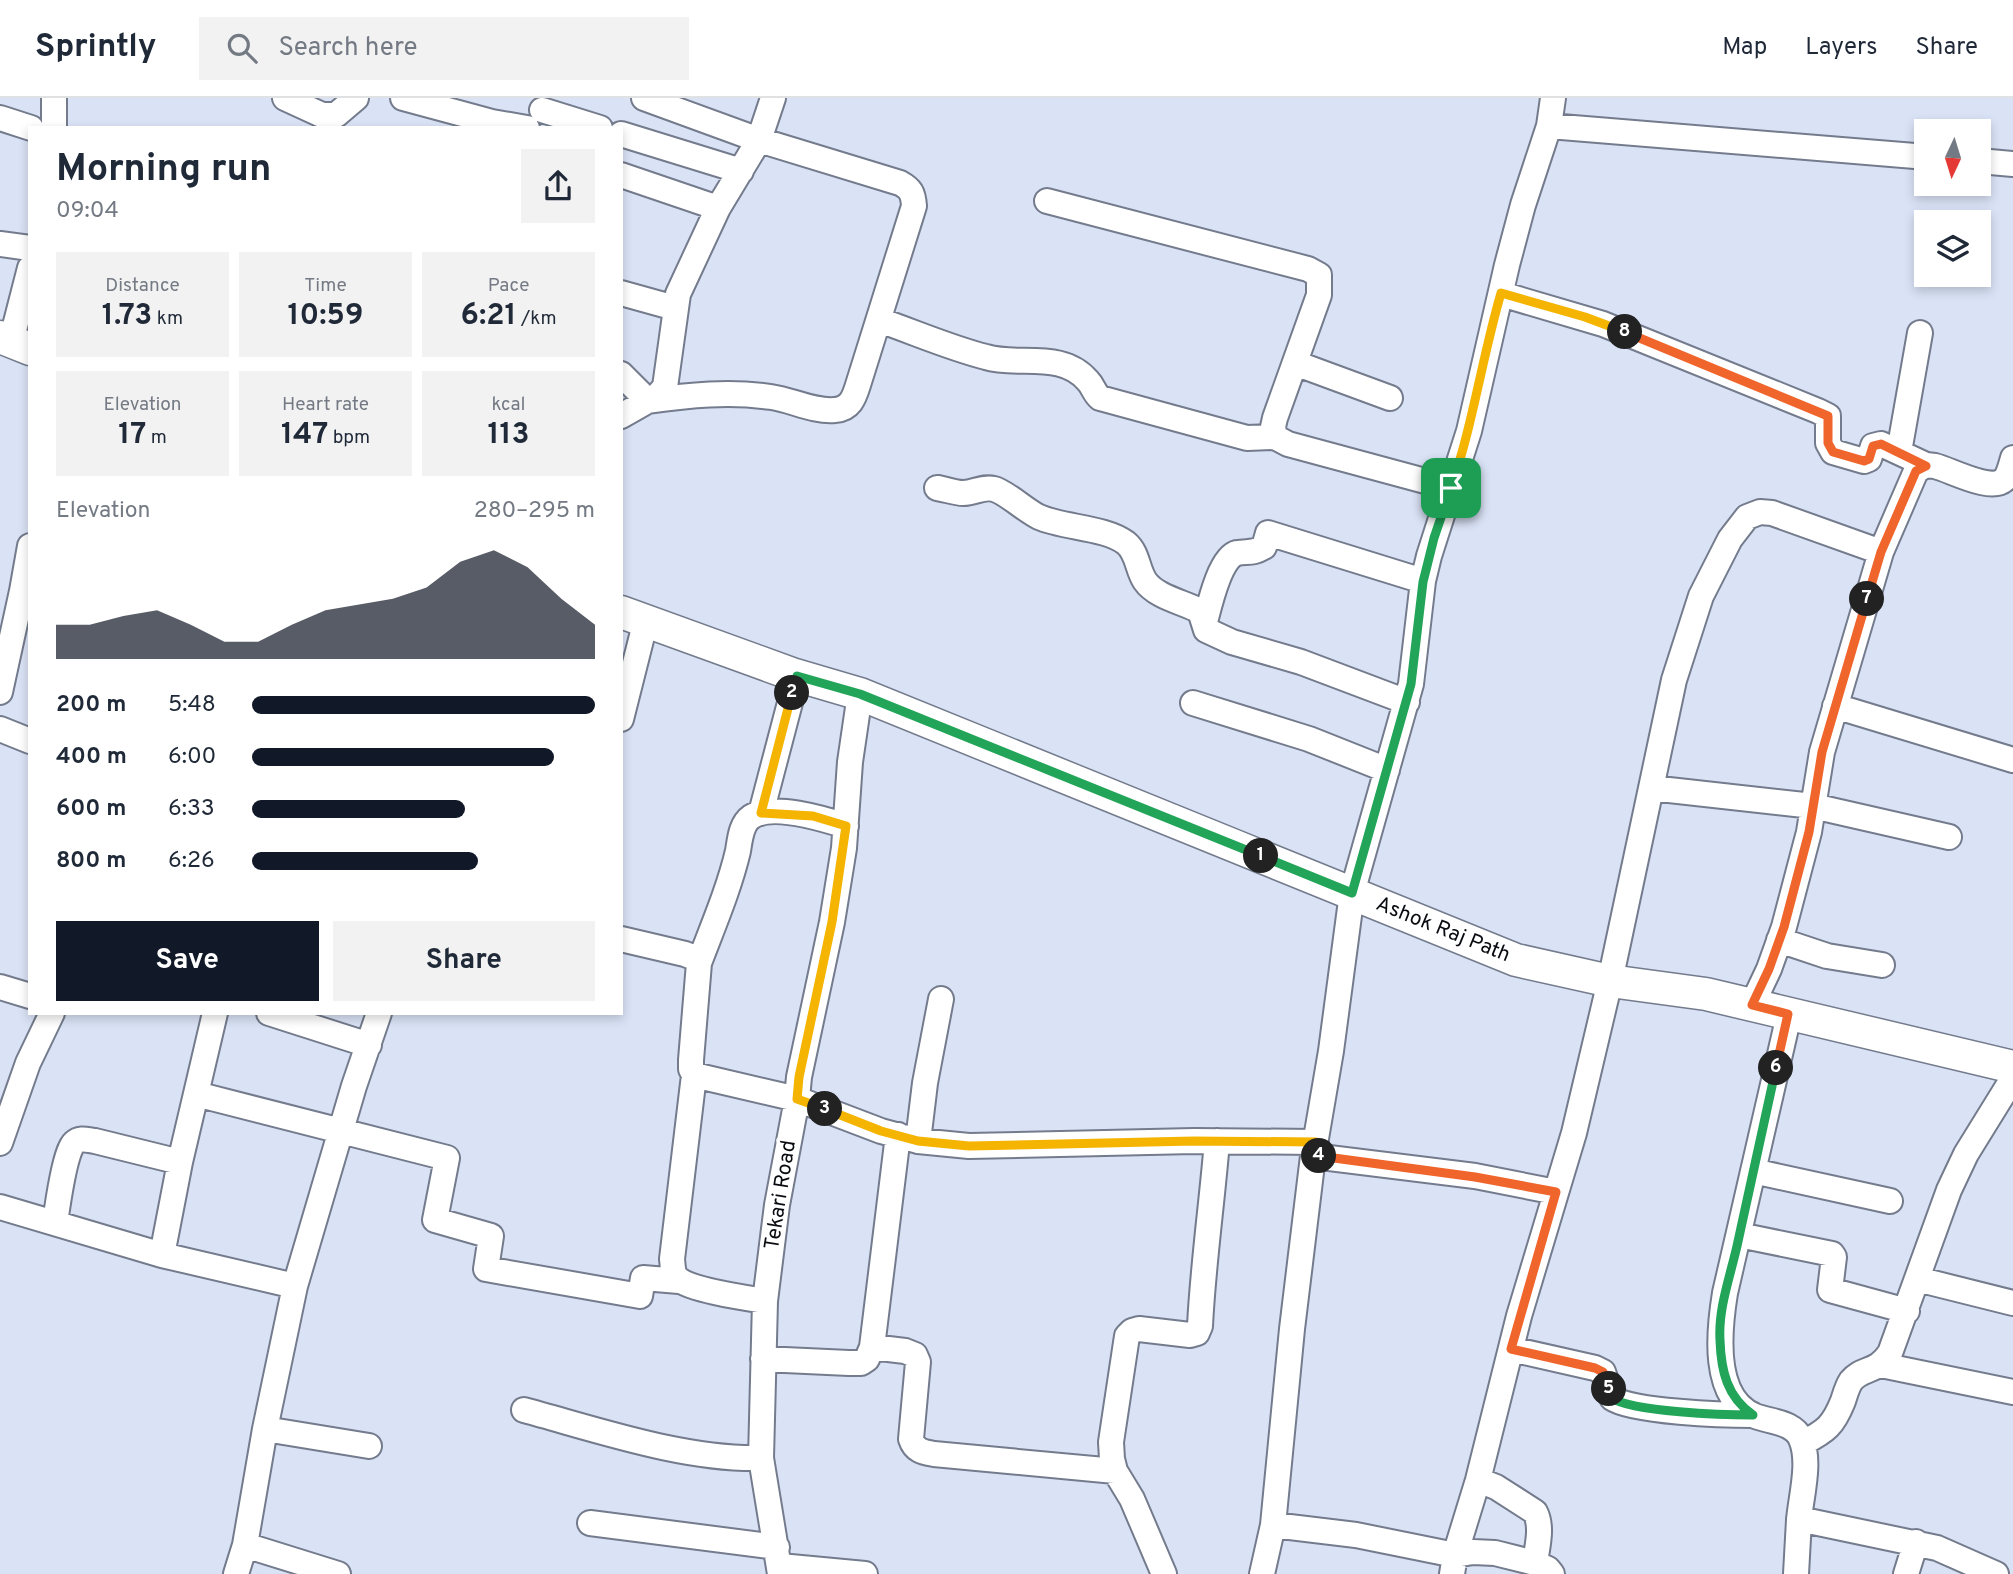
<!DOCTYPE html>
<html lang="en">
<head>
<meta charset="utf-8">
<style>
  :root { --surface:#fff; --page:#f2f2f3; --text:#1f2937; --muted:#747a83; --line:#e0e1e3; --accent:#111827 }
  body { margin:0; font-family:Overpass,sans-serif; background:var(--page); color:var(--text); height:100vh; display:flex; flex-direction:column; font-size:26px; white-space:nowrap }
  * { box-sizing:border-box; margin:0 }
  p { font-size:23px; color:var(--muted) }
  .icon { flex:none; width:38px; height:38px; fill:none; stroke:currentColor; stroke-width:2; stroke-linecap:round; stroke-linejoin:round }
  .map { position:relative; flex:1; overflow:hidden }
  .details { position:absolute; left:28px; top:28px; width:595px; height:889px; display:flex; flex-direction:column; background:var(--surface); border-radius:0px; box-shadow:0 4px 10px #0003 }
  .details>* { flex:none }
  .needle { width:46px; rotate:184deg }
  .fabs { position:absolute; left:1914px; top:21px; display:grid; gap:14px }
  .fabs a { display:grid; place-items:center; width:77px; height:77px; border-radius:0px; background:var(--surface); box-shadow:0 4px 10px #0003; font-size:35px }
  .pin { position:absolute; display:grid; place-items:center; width:60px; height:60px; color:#fff; margin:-30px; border-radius:14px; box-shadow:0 4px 10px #0006 }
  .km { position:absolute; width:35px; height:35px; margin:-18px; border-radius:50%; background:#222; color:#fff; font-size:19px; line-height:35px; text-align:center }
  .round { display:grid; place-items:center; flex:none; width:74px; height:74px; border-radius:0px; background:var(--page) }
  .summary { display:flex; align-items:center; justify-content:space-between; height:119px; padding:0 28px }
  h1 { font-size:38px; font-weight:700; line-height:52px }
  .metrics { display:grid; grid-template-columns:repeat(3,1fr); gap:10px; height:119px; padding:7px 28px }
  .metrics div { display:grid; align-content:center; border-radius:0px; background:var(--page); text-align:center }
  .metrics b { font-size:30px; font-weight:700 }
  .metrics small { font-size:19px; font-weight:400 }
  .metrics p { font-size:19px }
  .chart { height:196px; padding:14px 28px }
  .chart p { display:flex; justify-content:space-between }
  .chart svg { width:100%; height:126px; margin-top:7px; fill:var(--accent); opacity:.7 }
  .button { display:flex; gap:14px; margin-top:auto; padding:14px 28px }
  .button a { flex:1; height:80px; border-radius:0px; background:var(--accent); color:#fff; font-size:28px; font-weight:700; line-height:80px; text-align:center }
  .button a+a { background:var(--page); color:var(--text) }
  ul { padding:0 28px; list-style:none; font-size:23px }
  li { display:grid; grid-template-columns:112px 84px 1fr; align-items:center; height:52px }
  li i { height:18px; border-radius:9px; background:var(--accent) }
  header { display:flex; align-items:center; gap:42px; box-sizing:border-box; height:98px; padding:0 35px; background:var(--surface); border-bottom:2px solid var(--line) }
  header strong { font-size:33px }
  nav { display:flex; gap:38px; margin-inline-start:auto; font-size:24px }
  .search { width:490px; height:63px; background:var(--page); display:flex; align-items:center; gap:18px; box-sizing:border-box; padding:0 24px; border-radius:0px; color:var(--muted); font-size:26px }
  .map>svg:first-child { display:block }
</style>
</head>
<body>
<header>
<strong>Sprintly</strong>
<div class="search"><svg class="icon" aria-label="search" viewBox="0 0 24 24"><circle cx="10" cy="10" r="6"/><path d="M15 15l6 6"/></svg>Search here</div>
<nav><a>Map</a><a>Layers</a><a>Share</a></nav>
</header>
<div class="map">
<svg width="2013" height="1476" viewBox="0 0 2013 1476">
  <rect width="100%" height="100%" fill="#dae3f6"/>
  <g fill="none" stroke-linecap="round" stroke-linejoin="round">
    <g stroke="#737b8c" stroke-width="28">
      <path id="minor" d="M54,0v30
        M285,0l37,17h14l20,-17
        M403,0l89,24 35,6
        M542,12l58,18
        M0,20l31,10
        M1549,28l378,31
        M621,36l120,37
        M1979,63l34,3
        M621,77l97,33
        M1047,103l261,68 11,6v20l-44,123 -2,9 2,10 13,7 163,44
        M0,146l30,4
        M621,195l54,15
        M1501,196l102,30 215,87 10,5v27l5,9 31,9 5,-2 4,-13 8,-2 45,21
        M879,222c35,12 71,28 107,37 33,10 76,-7 102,24 5,5 6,12 12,17l147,40 28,-1
        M11,244l19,-74
        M1295,265l95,35
        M621,276l27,27c41,-6 82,-10 123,-4 21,3 43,15 64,13 15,-1 19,-12 23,-25l56,-179c-1,-13 -3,-17 -14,-23l-141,-43 -115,-42
        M621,318l37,-21 7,-8 13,-93 40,-86 41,-68 14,-42
        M1899,354l21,-119
        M937,390c8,1 18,5 26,5 12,0 19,-7 31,-4 12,3 32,22 45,28 25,11 66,10 87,26 12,10 11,26 19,38 11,16 38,21 55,30l6,19 26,12 69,20 106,40
        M1205,524c4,-15 15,-65 32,-69 11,-2 15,1 27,-6l4,-14 155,48
        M0,594l22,-101 8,-45
        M1193,605l116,36 78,31
        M1835,608l178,54
        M621,621l25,-99
        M0,631l30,12
        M1651,690l162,18 136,31
        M761,715l36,-137
        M621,841l64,15 10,4 4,5 -8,97v9l3,6 103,24 84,32 37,10 51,5 225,-5 122,1
        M1779,842l48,16 55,9
        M699,865c14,-37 30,-74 39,-112 2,-12 3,-27 13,-34 21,-14 73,2 95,9
        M0,889l30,9
        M1752,907l17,-36 15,-42 25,-95 13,-80 59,-200 35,-81 10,-6 9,1c16,4 57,27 70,13 4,-5 6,-14 8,-21
        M269,915l100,32
        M1789,917l-64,278c-6,37 -14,105 30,123 16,6 39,6 46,23 10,23 0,57 -2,81 -1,18 -2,36 -3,54
        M694,977l-22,184c1,7 0,15 6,20 13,11 68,19 87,22
        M196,996l251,64 -12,62 56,16 -5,33 154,27 3,-18 36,3
        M918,1043l7,-58 16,-84
        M0,1045l28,-80 24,-50
        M1313,1058l162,20 81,16
        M1753,1073l137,30
        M0,1109l162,48 133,31 59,-200 25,-73
        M55,1125c2,-14 10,-73 19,-80 6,-6 13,-3 21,-2l85,21
        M1739,1137l93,19 2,3 -4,33 77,21
        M162,1157l18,-93 35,-149
        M1917,1181l96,24
        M295,1188l-30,143 -20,116 93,29
        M872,1249l33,4 10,4 3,7 -7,77c4,12 12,13 23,15l181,17
        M1511,1251l84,19 8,4 9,26c20,14 113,17 141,17
        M763,1261l86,4h12l6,-4 5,-12 26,-212
        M1881,1267l132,27
        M524,1312c74,20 161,50 237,48
        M265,1331l104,17
        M1803,1345c23,-12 30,-17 40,-42 2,-6 4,-14 8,-20 11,-14 25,-7 39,-28l59,-163 17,-36 47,-76
        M1478,1382l18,7 39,25c8,15 2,35 0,51
        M1799,1421l138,29 59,26
        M590,1425l187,24
        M1273,1427l83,10 99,20 18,-3 22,1 40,10 13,6 4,5
        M780,1468l85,8
        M236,1476l9,-29
        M780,1476l-19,-116 4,-157 12,-96 20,-106 2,-22 33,-155 12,-74 6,-86 10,-68
        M1164,1476l-32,-75 -17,-28 -3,-12 -1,-17 16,-106 5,-5 7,-2 51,6 7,-2 3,-7c3,-62 12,-123 17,-185
        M1262,1476l11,-49 19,-196 21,-173 18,-105 21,-158 59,-209 12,-103 6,-25 40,-125 38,-166 16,-60 26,-79 4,-28
        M1452,1476l3,-19 23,-75 41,-164 55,-183 36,-152 64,-301 27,-84 29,-57 17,-22 13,-5 12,1 109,39
        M1906,1476l10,-32"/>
    </g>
    <g stroke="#737b8c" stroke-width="35">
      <path id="major" d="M0,239l30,12
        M621,514l171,62 68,20 656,266 94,21 96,13 307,73"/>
    </g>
    <use href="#minor" stroke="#fff" stroke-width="24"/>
    <use href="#major" stroke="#fff" stroke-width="32"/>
  </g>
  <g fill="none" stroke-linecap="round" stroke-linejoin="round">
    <g stroke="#fff" stroke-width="14">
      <path id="split-1" d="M1261,758l91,37 59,-209 12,-102 11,-44 17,-50"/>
    </g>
    <g stroke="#fff" stroke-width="14">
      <path id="split-2" d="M792,595l5,-17 63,18 401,162"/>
    </g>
    <g stroke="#fff" stroke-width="14">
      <path id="split-3" d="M792,595l-31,120 52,3 33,10 -14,96 -33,155 -2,22 28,10"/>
    </g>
    <g stroke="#fff" stroke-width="14">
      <path id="split-4" d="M825,1011l56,22 37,10 51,5 225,-5 122,1 -2,14h5"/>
    </g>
    <g stroke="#fff" stroke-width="14">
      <path id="split-5" d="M1319,1058l156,21 81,15 -45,157 84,19 8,4 6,17"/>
    </g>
    <g stroke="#fff" stroke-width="14">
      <path id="split-6" d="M1609,1291l3,9c20,14 113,17 141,17 -26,-18 -32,-44 -33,-75 -2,-31 10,-63 17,-94 13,-59 26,-119 39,-178"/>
    </g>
    <g stroke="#fff" stroke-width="14">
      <path id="split-7" d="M1776,970l12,-54 -36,-9 17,-36 15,-42 25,-95 13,-80 45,-153"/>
    </g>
    <g stroke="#fff" stroke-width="14">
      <path id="split-8" d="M1625,234l203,84v27l5,9 31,9 5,-2 4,-13 8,-2 45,22 -10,5 -35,81 -14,47"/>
    </g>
    <g stroke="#fff" stroke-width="14">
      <path id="split-9" d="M1451,390c22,-64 31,-130 50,-195l84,24 40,15"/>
    </g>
    <use href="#split-1" stroke="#22a559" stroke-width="9"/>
    <use href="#split-2" stroke="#22a559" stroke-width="9"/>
    <use href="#split-3" stroke="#f5b400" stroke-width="9"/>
    <use href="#split-4" stroke="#f5b400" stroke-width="9"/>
    <use href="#split-5" stroke="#f0652b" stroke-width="9"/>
    <use href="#split-6" stroke="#22a559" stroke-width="9"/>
    <use href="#split-7" stroke="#f0652b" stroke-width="9"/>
    <use href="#split-8" stroke="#f0652b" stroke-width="9"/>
    <use href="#split-9" stroke="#f5b400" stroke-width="9"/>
  </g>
  <g text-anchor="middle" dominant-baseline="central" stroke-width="7" stroke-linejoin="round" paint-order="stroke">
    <g font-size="21" fill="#090b11" stroke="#fff">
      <text transform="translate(1443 832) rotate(22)">Ashok Raj Path</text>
      <text transform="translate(781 1097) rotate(-81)">Tekari Road</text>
    </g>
  </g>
</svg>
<div class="fabs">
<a><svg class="needle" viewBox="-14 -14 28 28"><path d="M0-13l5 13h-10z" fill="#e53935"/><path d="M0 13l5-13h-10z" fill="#747a83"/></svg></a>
<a><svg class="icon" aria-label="layers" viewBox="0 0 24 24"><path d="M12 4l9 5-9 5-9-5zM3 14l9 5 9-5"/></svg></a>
</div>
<div class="pin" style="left:1451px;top:390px;background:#1e9e55"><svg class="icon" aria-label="arrive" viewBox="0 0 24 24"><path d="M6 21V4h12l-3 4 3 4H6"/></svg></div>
<b class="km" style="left:1261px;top:758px">1</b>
<b class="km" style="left:792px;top:595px">2</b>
<b class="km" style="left:825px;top:1011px">3</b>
<b class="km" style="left:1319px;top:1058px">4</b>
<b class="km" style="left:1609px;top:1291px">5</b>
<b class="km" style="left:1776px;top:970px">6</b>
<b class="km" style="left:1867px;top:501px">7</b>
<b class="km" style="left:1625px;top:234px">8</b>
<section class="details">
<div class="summary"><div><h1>Morning run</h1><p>09:04</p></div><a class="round"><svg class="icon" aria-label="share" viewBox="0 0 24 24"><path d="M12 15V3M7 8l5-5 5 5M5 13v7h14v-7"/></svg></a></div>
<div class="metrics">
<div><p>Distance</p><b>1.73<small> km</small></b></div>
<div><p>Time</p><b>10:59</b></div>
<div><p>Pace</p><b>6:21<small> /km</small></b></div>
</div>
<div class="metrics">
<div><p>Elevation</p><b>17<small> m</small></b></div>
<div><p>Heart rate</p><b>147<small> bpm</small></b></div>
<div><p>kcal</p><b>113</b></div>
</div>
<div class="chart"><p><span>Elevation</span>280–295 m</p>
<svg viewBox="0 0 160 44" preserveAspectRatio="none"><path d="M0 44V32L10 32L20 29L30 27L40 32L50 38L60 38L70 32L80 27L90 25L100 23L110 19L120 10L130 6L140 12L150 23L160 32V44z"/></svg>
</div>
<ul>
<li><b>200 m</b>5:48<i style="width:100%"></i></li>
<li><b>400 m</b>6:00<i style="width:88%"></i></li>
<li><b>600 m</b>6:33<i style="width:62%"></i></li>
<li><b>800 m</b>6:26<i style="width:66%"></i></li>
</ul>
<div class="button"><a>Save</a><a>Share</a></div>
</section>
</div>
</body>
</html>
